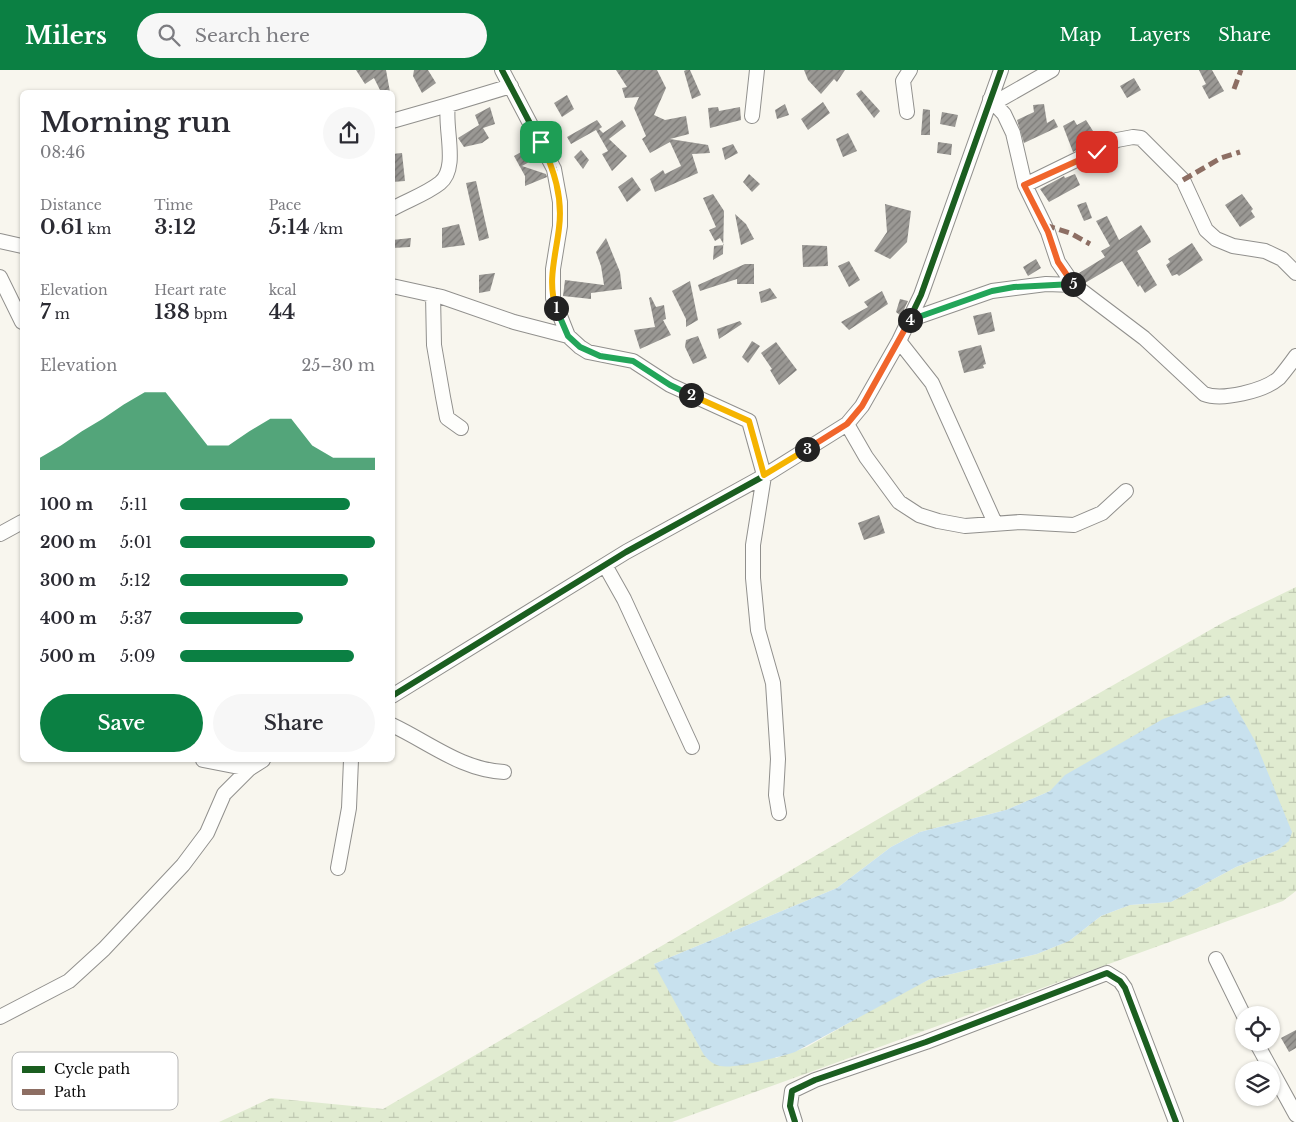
<!DOCTYPE html>
<html lang="en">
<head>
<meta charset="utf-8">
<style>
  :root { --surface:#fff; --page:#f7f7f7; --text:#2b2b33; --muted:#7c7c81; --accent:#0b8043 }
  body { margin:0; font-family:"Libre Baskerville",serif; background:var(--page); color:var(--text); height:100vh; display:flex; flex-direction:column; font-size:19px; white-space:nowrap }
  * { box-sizing:border-box; margin:0 }
  p { font-size:16px; color:var(--muted) }
  .icon { flex:none; width:28px; height:28px; fill:none; stroke:currentColor; stroke-width:2; stroke-linecap:round; stroke-linejoin:round }
  .map { position:relative; flex:1; overflow:hidden }
  .sheet { position:absolute; left:20px; top:20px; width:375px; height:672px; display:flex; flex-direction:column; background:var(--surface); border-radius:8px; box-shadow:0 1px 4px #0004 }
  .sheet>* { flex:none }
  .fabs { position:absolute; left:1235px; top:936px; display:grid; gap:10px }
  .fabs a { display:grid; place-items:center; width:45px; height:45px; border-radius:50%; background:var(--surface); box-shadow:0 1px 4px #0004; font-size:25px }
  .pin { position:absolute; display:grid; place-items:center; width:42px; height:42px; color:#fff; margin:-21px; border-radius:10px; box-shadow:0 2px 8px #0006 }
  .km { position:absolute; width:25px; height:25px; margin:-12px; border-radius:50%; background:#222; color:#fff; font-size:14px; line-height:25px; text-align:center }
  .round { display:grid; place-items:center; flex:none; width:52px; height:52px; border-radius:26px; background:var(--page) }
  .overview { display:flex; align-items:center; justify-content:space-between; height:85px; padding:0 20px }
  h1 { font-size:28px; font-weight:600; line-height:38px }
  .figures { display:grid; grid-template-columns:repeat(3,1fr); gap:8px; height:85px; padding:5px 20px }
  .figures div { display:grid; align-content:center }
  .figures b { font-size:21px; font-weight:600 }
  .figures small { font-size:14px; font-weight:400 }
  .figures p { font-size:14px }
  .chart { height:140px; padding:10px 20px }
  .chart p { display:flex; justify-content:space-between }
  .chart svg { width:100%; height:90px; margin-top:5px; fill:var(--accent); opacity:.7 }
  .cta { display:flex; gap:10px; margin-top:auto; padding:10px 20px }
  .cta a { flex:1; height:58px; border-radius:30px; background:var(--accent); color:#fff; font-size:20px; font-weight:600; line-height:58px; text-align:center }
  .cta a+a { background:var(--page); color:var(--text) }
  ul { padding:0 20px; list-style:none; font-size:16px }
  li { display:grid; grid-template-columns:80px 60px 1fr; align-items:center; height:38px }
  li i { height:12px; border-radius:6px; background:var(--accent) }
  header { display:flex; align-items:center; gap:30px; box-sizing:border-box; height:70px; padding:0 25px; background:var(--accent); color:#fff }
  header strong { font-size:24px }
  nav { display:flex; gap:28px; margin-inline-start:auto; font-size:18px }
  .search { width:350px; height:45px; background:var(--page); display:flex; align-items:center; gap:12px; box-sizing:border-box; padding:0 18px; border-radius:28px; color:var(--muted); font-size:19px }
  .map>svg:first-child { display:block }
</style>
</head>
<body>
<header>
<strong>Milers</strong>
<div class="search"><svg class="icon" aria-label="search" viewBox="0 0 24 24"><circle cx="10" cy="10" r="6"/><path d="M15 15l6 6"/></svg>Search here</div>
<nav><a>Map</a><a>Layers</a><a>Share</a></nav>
</header>
<div class="map">
<svg width="1296" height="1052" viewBox="0 0 1296 1052">
  <defs>
    <pattern id="wetland-marsh" width="20" height="14" patternUnits="userSpaceOnUse" patternTransform="scale(1.25)"><rect width="20" height="14" fill="#e0ebd0"/><path d="M1 5h8M5 5V1M11 12h8M15 12V8" fill="none" stroke="#bfc8b1"/></pattern>
    <pattern id="water-ripples" width="26" height="14" patternUnits="userSpaceOnUse" patternTransform="scale(1.25)"><rect width="26" height="14" fill="#c8e1ee"/><path d="M2 4q2-2 4 0t4 0M15 11q2-2 4 0t4 0" fill="none" stroke="#aac0cb"/></pattern>
    <pattern id="building-hatch" width="6" height="6" patternUnits="userSpaceOnUse" patternTransform="scale(1.25)"><rect width="6" height="6" fill="#9a9894"/><path d="M-1 1l2-2M0 6l6-6M5 7l2-2" fill="none" stroke="#7c7a77"/></pattern>
  </defs>
  <rect width="100%" height="100%" fill="#f8f6ee"/>
  <path fill="url(#wetland-marsh)" fill-rule="evenodd" d="M1296,517v304l-13,10 -611,221h-453l52,-24 112,11 509,-298 332,-189zM1050,721l228,59 -42,17 -65,35 -41,3 -29,11 -32,25 -32,13 -107,25 -38,19 -85,49 -31,11 -122,-94 183,-76 54,-41 29,-15 86,-22z"/>
  <path fill="url(#water-ripples)" d="M1229,625l26,46 37,91 -3,9 -11,9 -42,17 -65,35 -41,3 -29,11 -32,25 -32,13 -107,25 -135,73c-16,5 -60,17 -75,14 -7,-2 -11,-5 -16,-11l-50,-91 183,-76 54,-41 29,-15 86,-22 44,-19 15,-16 98,-56z"/>
  <path fill="url(#building-hatch)" d="M356,0h30l4,22h-9l-7,-14 -9,6z
    M414,0h14l8,13 -14,10 -9,-17z
    M616,0h41l9,18 -12,27 11,5 21,-4 3,18 -19,5 38,6 2,8 -18,1 6,19 -43,19 -5,-13 13,-9 2,4 16,-8 -11,-24 -20,11 -8,-14 4,-3 -12,-28 5,-11 -14,1 -3,-10 5,-1z
    M686,0h4l11,25 -9,4 -8,-28z
    M804,0h41l-8,12 -3,-3 -13,15 -13,-14z
    M1199,0h13l12,21 -15,8 -7,-13 4,-2z
    M1134,8l7,12 -14,8 -7,-12z
    M861,20l19,21 -6,7 -18,-24z
    M567,25l7,14 -12,8 -8,-14z
    M823,32l7,11 -22,17 -7,-11z
    M785,34l4,11 -12,4 -2,-9z
    M1044,34l3,19 7,-4 4,8 -34,16 -7,-23 17,-8 -1,-7z
    M490,37l5,17 -12,4 6,10 -7,5 -18,4 -6,-9 21,-13 -4,-10z
    M718,37l1,4 21,-4 1,13 -31,8 -2,-20z
    M923,39l7,1v25h-9z
    M942,42l16,3 -3,12 -15,-3z
    M597,50l5,7 -3,2 4,4 19,-13 4,6 -17,13 18,17 -15,15 -10,-17 6,-3 -12,-21 -25,14 -4,-7z
    M1074,50l3,5 9,-5 7,11 -8,5 5,7 -17,9 -10,-26z
    M848,63l9,18 -14,6 -7,-18z
    M938,72l14,2 -1,11 -14,-2z
    M733,74l5,9 -13,7 -3,-12z
    M581,80l8,10 -6,9 -9,-12z
    M523,81l6,11 -7,4 24,8 1,3 -22,9v-10l-11,-20z
    M402,83l3,28 -13,1v-28z
    M749,104l11,10 -8,8 -9,-10z
    M1075,104l5,11 -31,17 -9,-13 24,-13 1,2z
    M632,107l9,13 -14,12 -9,-15z
    M476,111l13,57 -10,3 -13,-58z
    M713,124l11,17 -1,43 -10,6 1,-14 10,-1 -4,-7 -5,3 -6,-11 7,-3 -13,-29z
    M1242,124l11,15 -2,2 4,6 -15,10 -15,-22z
    M1086,132l6,16 -8,3 -7,-16z
    M885,134l26,7 -4,31 -17,17 -16,-8 13,-19z
    M735,144l11,10 8,15 -13,6z
    M1107,146l12,24 22,-15 9,14 1,3 -14,9 20,34 -12,8 -5,-8 -2,2 -16,-26 -37,22 -6,-10 26,-16 -4,-6 9,-5 -14,-25z
    M459,154l6,21 -23,3v-20z
    M411,168l-1,9 -18,1v-8z
    M606,168l14,34 2,17 -31,4v6l-28,-3 2,-16 39,5 -3,-19 -5,-14z
    M1192,173l11,17 -24,16 -2,-2 -5,2 -6,-11 4,-3 -2,-3z
    M802,175l25,1 1,20 -25,1z
    M1036,189l5,9 -13,8 -5,-9z
    M849,191l11,19 -11,7 -11,-21z
    M745,194h9v20h-17v-5l-37,12 -2,-6z
    M495,203l-5,18 -11,2v-18z
    M690,211l8,39 -12,7v-8l-14,-28z
    M770,218l7,10 -16,5 -2,-11z
    M882,221l6,13 -39,26 -8,-8 27,-15 -4,-5z
    M651,227l5,10 8,-2 2,14 -3,1 8,15 -31,14 -6,-19 21,-3 -6,-29z
    M900,229l8,2 -7,15 -5,-4z
    M991,242l4,19 -17,4 -5,-19z
    M740,251l2,3 -23,15 -2,-10z
    M698,266l9,22 -14,6 -8,-17 1,-7z
    M752,271l8,5 -12,17 -6,-6z
    M776,272l21,28 -18,15 -9,-15 2,-1 -11,-16z
    M981,275l5,19 -3,1 1,3 -20,5 -6,-22z
    M879,445l6,18 -21,7 -6,-17z
    M1296,960v18l-7,4 -8,-14z"/>
  <g fill="none" stroke-linecap="round" stroke-linejoin="round">
    <g stroke="#91908d" stroke-width="16">
      <path id="minor" d="M502,0l52,99 6,33v24l-7,43v29l15,38 12,11 8,5 45,9 37,24 79,36 15,54
        M990,29l14,15 9,19 12,52 23,47 10,30 16,23 70,53 60,56c18,7 60,-3 75,-16 6,-7 12,-15 17,-22
        M994,33l58,-33
        M907,42l-4,-31 7,-11
        M752,46l5,-46
        M392,51l56,-16
        M1025,115l92,-45 16,-3 8,1 42,42 23,50 10,9 17,7 32,5 17,8 14,14
        M392,139c16,-9 34,-15 48,-26 19,-15 4,-55 8,-78l63,-19
        M0,171l22,5
        M0,207l22,45
        M392,216l50,11 72,25 54,14
        M433,225l1,50 9,52 4,21 14,10
        M909,250l83,-29 54,-7 28,1
        M899,271l33,42 63,140
        M847,354l19,33 33,45 20,13 19,6 27,5 55,-4 54,3 28,-12 24,-22
        M764,406l-11,69v33l5,52 15,53 5,76 -2,36 3,18
        M0,464l22,-12
        M606,497l18,32 68,148
        M392,626l234,-144 138,-76 83,-52 15,-18 37,-65 22,-46 80,-225
        M392,655c38,18 70,45 112,47
        M203,690l46,9
        M338,798l11,-60 2,-48
        M1216,889l28,57
        M0,947l69,-36 35,-32 79,-84 24,-32 17,-39 25,-25 14,-9
        M1256,972l40,73
        M795,1052l-5,-16 2,-15 23,-11 111,-38 181,-69 13,8 5,7 51,134"/>
    </g>
    <use href="#minor" stroke="#fefefc" stroke-width="14"/>
    <path stroke="#8d6e63" stroke-width="5" stroke-dasharray="10 5" stroke-linecap="butt" d="M1234,19l7,-19
      M1183,110l38,-22 19,-6
      M1045,155l25,8 20,11"/>
    <g stroke="#fff" stroke-width="9">
      <path id="cycleway" d="M502,0l52,99 6,33v24l-7,43v29l15,38 12,11 8,5 45,9 37,24 79,36 15,54
        M392,626l234,-144 138,-76 83,-52 15,-18 37,-65 22,-46 80,-225
        M795,1052l-5,-16 2,-15 23,-11 111,-38 181,-69 13,8 5,7 51,134"/>
    </g>
    <use href="#cycleway" stroke="#1b5e20" stroke-width="6"/>
  </g>
  <g fill="none" stroke-linecap="round" stroke-linejoin="round">
    <g stroke="#fff" stroke-width="10">
      <path id="split-1" d="M541,72c13,28 22,55 18,86 -3,27 -12,53 -3,80"/>
    </g>
    <g stroke="#fff" stroke-width="10">
      <path id="split-2" d="M556,238l12,28 12,11 20,9 33,5 37,24 21,10"/>
    </g>
    <g stroke="#fff" stroke-width="10">
      <path id="split-3" d="M691,325l58,26 15,54 43,-26"/>
    </g>
    <g stroke="#fff" stroke-width="10">
      <path id="split-4" d="M807,379l40,-25 15,-18 48,-86"/>
    </g>
    <g stroke="#fff" stroke-width="10">
      <path id="split-5" d="M910,250l82,-29 22,-4 59,-3"/>
    </g>
    <g stroke="#fff" stroke-width="10">
      <path id="split-6" d="M1073,214l-15,-22 -10,-30 -24,-47 73,-33"/>
    </g>
    <use href="#split-1" stroke="#f5b400" stroke-width="6"/>
    <use href="#split-2" stroke="#22a559" stroke-width="6"/>
    <use href="#split-3" stroke="#f5b400" stroke-width="6"/>
    <use href="#split-4" stroke="#f0652b" stroke-width="6"/>
    <use href="#split-5" stroke="#22a559" stroke-width="6"/>
    <use href="#split-6" stroke="#f0652b" stroke-width="6"/>
  </g>
  <rect x="12" y="982" width="166" height="58" rx="8" fill="#fff" stroke="#b6b6b6" stroke-width="1"/>
  <rect x="22" y="996" width="23" height="7" fill="#1b5e20"/>
  <rect x="22" y="1019" width="23" height="6" fill="#8d6e63"/>
  <g font-size="14" fill="#0a0a0a">
    <text x="54" y="1004">Cycle path</text>
    <text x="54" y="1027">Path</text>
  </g>
</svg>
<div class="fabs">
<a><svg class="icon" aria-label="locate" viewBox="0 0 24 24"><circle cx="12" cy="12" r="6"/><path d="M12 2v4M12 18v4M2 12h4M18 12h4"/></svg></a>
<a><svg class="icon" aria-label="layers" viewBox="0 0 24 24"><path d="M12 4l9 5-9 5-9-5zM3 14l9 5 9-5"/></svg></a>
</div>
<div class="pin" style="left:541px;top:72px;background:#1e9e55"><svg class="icon" aria-label="arrive" viewBox="0 0 24 24"><path d="M6 21V4h12l-3 4 3 4H6"/></svg></div>
<div class="pin" style="left:1097px;top:82px;background:#d93025"><svg class="icon" aria-label="check" viewBox="0 0 24 24"><path d="M5 12l5 5 9-10"/></svg></div>
<b class="km" style="left:556px;top:238px">1</b>
<b class="km" style="left:691px;top:325px">2</b>
<b class="km" style="left:807px;top:379px">3</b>
<b class="km" style="left:910px;top:250px">4</b>
<b class="km" style="left:1073px;top:214px">5</b>
<section class="sheet">
<div class="overview"><div><h1>Morning run</h1><p>08:46</p></div><a class="round"><svg class="icon" aria-label="share" viewBox="0 0 24 24"><path d="M12 15V3M7 8l5-5 5 5M5 13v7h14v-7"/></svg></a></div>
<div class="figures">
<div><p>Distance</p><b>0.61<small> km</small></b></div>
<div><p>Time</p><b>3:12</b></div>
<div><p>Pace</p><b>5:14<small> /km</small></b></div>
</div>
<div class="figures">
<div><p>Elevation</p><b>7<small> m</small></b></div>
<div><p>Heart rate</p><b>138<small> bpm</small></b></div>
<div><p>kcal</p><b>44</b></div>
</div>
<div class="chart"><p><span>Elevation</span>25–30 m</p>
<svg viewBox="0 0 160 44" preserveAspectRatio="none"><path d="M0 44V38L10 32L20 25L30 19L40 12L50 6L60 6L70 19L80 32L90 32L100 25L110 19L120 19L130 32L140 38L150 38L160 38V44z"/></svg>
</div>
<ul>
<li><b>100 m</b>5:11<i style="width:87%"></i></li>
<li><b>200 m</b>5:01<i style="width:100%"></i></li>
<li><b>300 m</b>5:12<i style="width:86%"></i></li>
<li><b>400 m</b>5:37<i style="width:63%"></i></li>
<li><b>500 m</b>5:09<i style="width:89%"></i></li>
</ul>
<div class="cta"><a>Save</a><a>Share</a></div>
</section>
</div>
</body>
</html>
